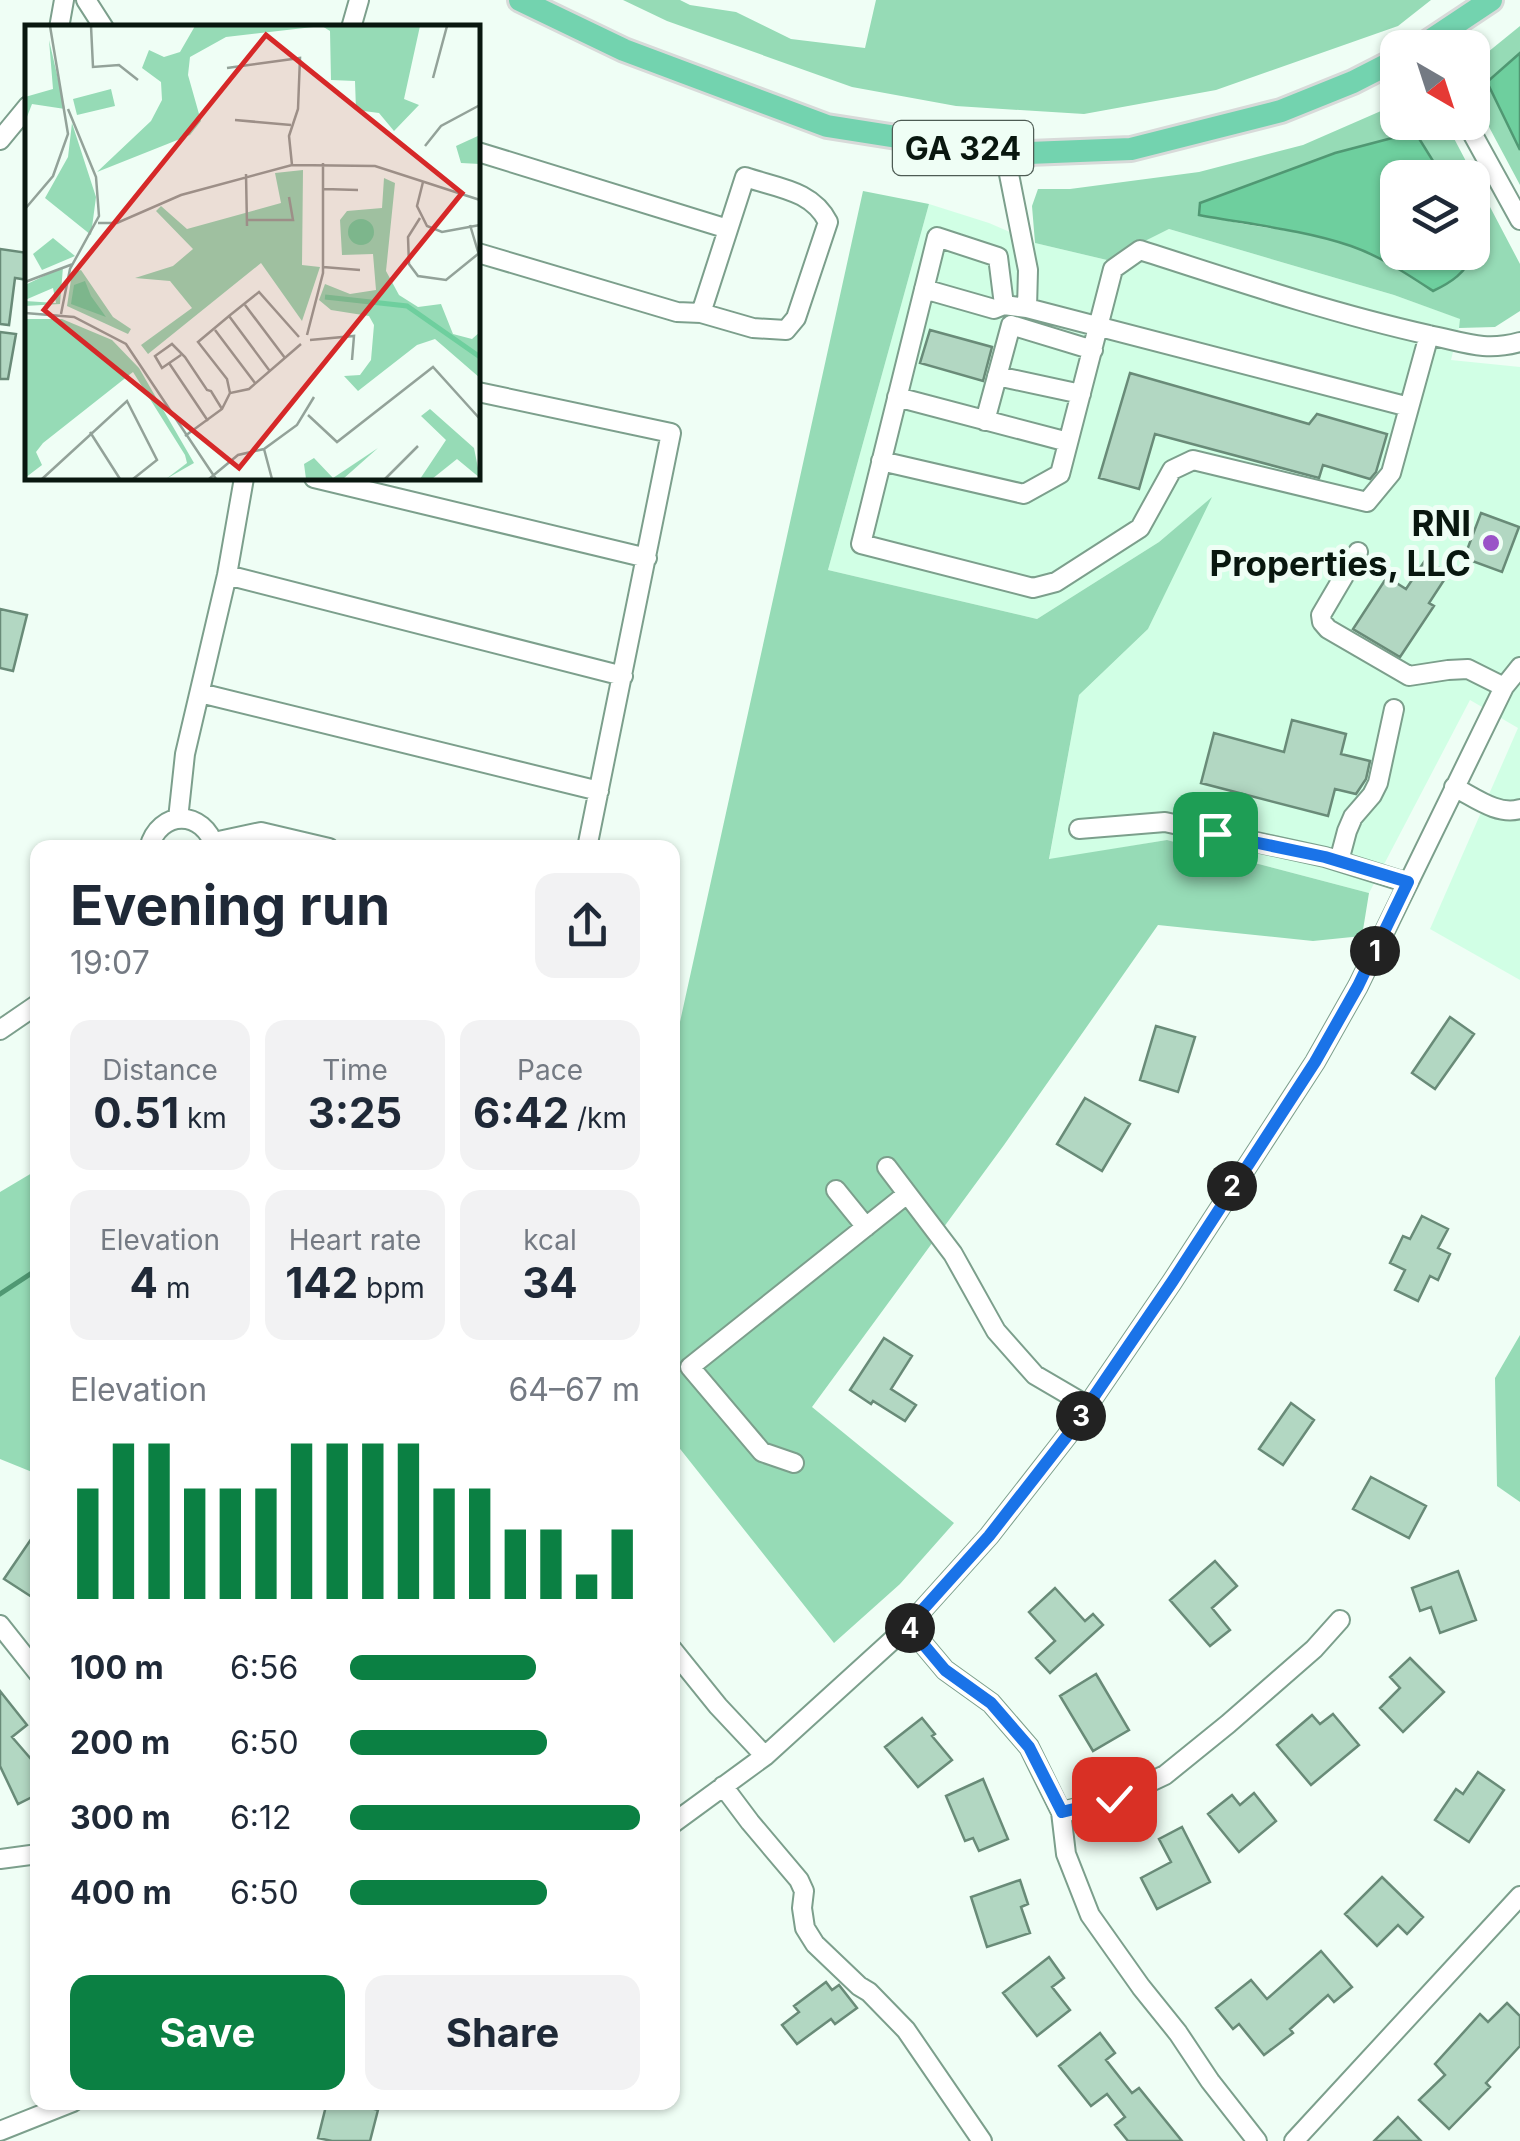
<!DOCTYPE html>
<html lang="en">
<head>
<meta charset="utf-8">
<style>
  :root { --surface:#fff; --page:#f2f2f3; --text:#1f2937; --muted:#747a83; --accent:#0b8043 }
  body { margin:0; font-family:Inter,sans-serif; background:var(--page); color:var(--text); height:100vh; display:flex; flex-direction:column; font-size:38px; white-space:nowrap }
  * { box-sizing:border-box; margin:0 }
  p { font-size:32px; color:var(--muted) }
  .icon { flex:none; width:55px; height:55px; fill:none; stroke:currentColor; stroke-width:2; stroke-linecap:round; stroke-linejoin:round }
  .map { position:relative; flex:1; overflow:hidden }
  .drawer { position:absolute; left:30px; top:840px; width:650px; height:1270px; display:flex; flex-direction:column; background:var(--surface); border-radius:20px; box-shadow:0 2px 8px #0004 }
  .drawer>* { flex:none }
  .needle { width:65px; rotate:141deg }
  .controls { position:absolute; left:1380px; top:30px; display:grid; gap:20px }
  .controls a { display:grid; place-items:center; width:110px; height:110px; border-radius:20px; background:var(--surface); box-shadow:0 2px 8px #0004; font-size:50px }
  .pin { position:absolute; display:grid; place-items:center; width:85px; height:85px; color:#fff; margin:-42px; border-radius:20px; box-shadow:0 5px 15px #0006 }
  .km { position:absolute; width:50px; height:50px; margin:-25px; border-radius:50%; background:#222; color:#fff; font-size:28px; line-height:50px; text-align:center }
  .round { display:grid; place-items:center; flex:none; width:105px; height:105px; border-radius:20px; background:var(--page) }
  .summary { display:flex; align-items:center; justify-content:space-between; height:170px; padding:0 40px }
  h1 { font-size:55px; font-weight:700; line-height:75px }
  .metrics { display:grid; grid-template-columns:repeat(3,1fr); gap:15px; height:170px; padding:10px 40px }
  .metrics div { display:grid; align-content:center; border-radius:20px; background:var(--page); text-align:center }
  .metrics b { font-size:42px; font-weight:700 }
  .metrics small { font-size:28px; font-weight:400 }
  .metrics p { font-size:28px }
  .chart { height:280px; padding:20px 40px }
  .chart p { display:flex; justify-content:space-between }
  .chart svg { width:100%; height:180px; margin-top:10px; stroke:var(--accent); stroke-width:6 }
  .action { display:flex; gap:20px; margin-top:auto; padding:20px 40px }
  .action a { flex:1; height:115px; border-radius:20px; background:var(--accent); color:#fff; font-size:40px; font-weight:700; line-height:115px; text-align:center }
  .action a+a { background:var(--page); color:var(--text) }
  ul { padding:0 40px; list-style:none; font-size:32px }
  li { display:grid; grid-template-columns:160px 120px 1fr; align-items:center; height:75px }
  li i { height:25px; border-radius:12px; background:var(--accent) }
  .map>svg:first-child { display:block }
</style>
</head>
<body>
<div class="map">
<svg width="1520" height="2141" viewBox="0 0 1520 2141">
  <rect width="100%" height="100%" fill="#effef5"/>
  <path fill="#d1ffe5" d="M929,204l60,19 46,20 72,17 62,-31 225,66 67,24 -10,41 69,7v613l-90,-51 88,-201 -48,-28 -101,193 -202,-53 -118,20 30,-165 69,-66 62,-130 -51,43 -122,77 -209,-49z"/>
  <path fill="#96dbb6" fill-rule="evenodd" d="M623,0h57l10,5 46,7 55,27 74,9 11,-48h555l-33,26 -182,64 -132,24 -128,-8 -104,-19 -185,-66z
    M1520,26v27l-33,29 33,68v35l-47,-88 -1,-32z
    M1397,104l1,18 45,1 5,4 72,137v47l-25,16 -36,1 1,-9 -66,-24 -225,-66 -62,31 -72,-17 -3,-37 6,-17h32l129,-17 104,-27zM1414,132l29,45 29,1v49l2,3 -2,29 -39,32c-26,-17 -53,-35 -82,-45 -49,-17 -103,-18 -152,-32l1,-11z
    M863,191l66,13 -101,366 209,49 122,-77 53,-45 -64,132 -69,66 -30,164 118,-19 202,53 -7,43 -49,5 -155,-16 -154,220 -192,262 142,116 -54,61 -66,59 -161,-203 -1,-391h2z
    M37,1170l1,154 -3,3 -2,31 5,6 -1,110 -37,-15v-267z
    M1520,1335v167l-23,-16 -2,-108z"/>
  <path fill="#6ecf9e" stroke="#509873" stroke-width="2.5" d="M1520,53v97l-33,-68z
    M1415,132l28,45 -45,1v74l74,1c-4,19 -22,30 -39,38 -26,-17 -53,-35 -82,-45 -46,-16 -104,-22 -152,-31l1,-12 135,-50z"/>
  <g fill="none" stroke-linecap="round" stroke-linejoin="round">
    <path stroke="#509873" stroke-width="5" d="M0,1294l38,-25"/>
  </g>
  <path fill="#b2d7c2" stroke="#698b78" stroke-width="2.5" d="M0,249l28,4v27l-13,-2 -6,47 -9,-1z
    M930,330l62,17 -9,34 -63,-18z
    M0,332l16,2 -8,45h-8z
    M1130,373l179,51 8,-10 70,20 -11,38 -6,7 -47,-14 -4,13 -164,-44 -16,55 -40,-11z
    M1481,513l38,14 -17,45 -38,-14z
    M1426,559l22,15 -19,29 5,3 -34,51 -47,-28 34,-52 19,12z
    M0,609l27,6 -14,56 -13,-3z
    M1292,720l54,14 -5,20 29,7 -4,18 -10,15 -21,-5 -7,27 -127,-33 13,-50 70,19z
    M1450,1017l24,17 -39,55 -23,-16z
    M1156,1026l39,11 -17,55 -38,-12z
    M1085,1098l45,26 -28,47 -45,-27z
    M1422,1216l26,13 -10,19 12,6 -12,26 -8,-4 -12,25 -23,-11 10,-20 -15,-7 13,-27 7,3z
    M884,1338l28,18 -21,33 25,16 -11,16 -32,-20 -2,3 -21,-14z
    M1291,1403l23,17 -31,45 -24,-16z
    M1371,1477l55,29 -17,32 -56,-29z
    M38,1529v72l-34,-22z
    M1215,1561l22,25 -25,22 18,22 -20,16 -40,-46z
    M1458,1571l18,49 -36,13 -9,-26 -11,4 -8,-23z
    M1055,1588l30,33 8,-7 10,11 -53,48 -14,-15 19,-17 -26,-29z
    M1410,1658l34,34 -41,40 -23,-24 20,-20 -10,-11z
    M1096,1674l33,56 -36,21 -33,-55z
    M0,1691l27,34 -15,12 19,22 7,-3v38l-20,10 -18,-38z
    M1333,1714l26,31 -48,40 -34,-40 35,-30 8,9z
    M922,1718l13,16 -3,2 20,24 -34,27 -33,-40z
    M1478,1772l26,18 -35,52 -34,-22 21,-31 7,5z
    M983,1779l25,60 -29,12 -6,-13 -8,3 -19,-45z
    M1254,1793l22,28 -37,31 -31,-38 24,-19 8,10z
    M1182,1827l28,55 -53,27 -16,-31 30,-16 -12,-23z
    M1382,1877l41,40 -16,17 -9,-9 -21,21 -32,-32z
    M1020,1880l8,24 -7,3 9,26 -43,14 -16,-50z
    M1321,1951l31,36 -18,15 -6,-7 -38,34 3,4 -29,22 -25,-31 -6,5 -17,-21 35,-28 16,19z
    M1049,1957l15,21 -12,9 18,23 -33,26 -34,-43z
    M826,1982l6,8 7,-5 18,23 -22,16 -4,-5 -34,25 -15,-19 17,-13 -5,-6z
    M1507,2003l13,13v30l-34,37 4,4 -41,42 -30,-29 26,-25 -10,-11 45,-50 8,8z
    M1100,2033l15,20 -9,7 26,33 7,-5 43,53h-54l-13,-16 10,-8 -18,-23 -16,12 -32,-40z
    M327,2102h22l29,8 -8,31h-38l-14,-3z
    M1398,2117l23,24h-47z"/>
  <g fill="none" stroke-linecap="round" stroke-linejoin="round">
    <g stroke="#7c9f8c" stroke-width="22">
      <path id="minor" d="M86,0l18,28
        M59,28l5,-28
        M351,28l8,-28
        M1466,122l54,98
        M0,140l28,-34
        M478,152l250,77
        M1005,154l23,116 -1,38 -23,-3 -6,-48 -61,-20 -76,307 172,44 23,-6 84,-54 32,-58 21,-10 174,42 24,-29 38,-138
        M478,253l199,59 24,1 52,15 33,2 10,-12 32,-96c-16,-32 -51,-34 -83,-45l-44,136
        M924,289l70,20 10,-4
        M1027,308l382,99
        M997,376l84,18
        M478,392l193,41 -84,415
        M897,397l171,45
        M985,421l26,-96 82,25
        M881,461l143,33 36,-20 53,-205 27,-19c96,31 191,63 289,85 35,7 55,17 91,7
        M314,478l333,80
        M1358,552l-37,63 1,7 6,7 81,47 39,-6 20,-1 36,18
        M227,575l396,101
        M200,693l399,98
        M1454,787c20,10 44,29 66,22
        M178,819l7,-65 42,-179 17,-97
        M1079,829l86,-7 160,35 83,26
        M214,842l47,-10 68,16
        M149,848c10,-39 55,-39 66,0
        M1339,861l8,-30 6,-14 19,-22 6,-12 16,-74
        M0,1030l38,-26
        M887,1167l66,87 43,77 39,44 53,31
        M836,1190l30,37
        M794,1463l-32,-11 -72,-85 217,-173
        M0,1625l38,48
        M908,1626l37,44 46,33 38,44 32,65 5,42 24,61 51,72 37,46 32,48 47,60
        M672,1649l46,57 47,50
        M723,1786l27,36 49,58 5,11 -2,17 3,20 10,16 44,42 10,6 37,38 76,111
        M1061,1812l53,-13 51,-24 63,-51 86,-75 26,-29
        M672,1824l93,-68 143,-130 81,-90 78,-100 105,-154 143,-220 43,-76 146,-299 16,-20
        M0,1859l38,-5
        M0,2131l73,-29
        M1294,2141l226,-245"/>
    </g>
    <g stroke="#d8dad9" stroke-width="28">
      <path id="major" d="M520,0l104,50 203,76 178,28 126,-5 150,-38 72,-29 45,-23
        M1419,48l72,-48"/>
    </g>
    <use href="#minor" stroke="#fff" stroke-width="18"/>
    <use href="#major" stroke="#73d3af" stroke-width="22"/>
  </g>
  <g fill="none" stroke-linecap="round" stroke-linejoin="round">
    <g stroke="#fff" stroke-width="20">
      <path id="route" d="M1114,1799l-52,13 -33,-65 -38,-44 -46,-33 -37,-44 81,-90 78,-100 105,-154 143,-220 43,-76 50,-104 -83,-25 -110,-23"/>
    </g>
    <use href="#route" stroke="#1a73e8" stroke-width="12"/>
  </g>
  <circle fill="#9a53c7" stroke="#effef5" stroke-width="4" cx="1491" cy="543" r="10"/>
  <g text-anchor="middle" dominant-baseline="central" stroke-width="10" stroke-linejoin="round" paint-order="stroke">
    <rect fill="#effef5" stroke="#4e5c54" stroke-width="2.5" x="893" y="121" width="140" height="54" rx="8"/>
    <g font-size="32" font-weight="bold" fill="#09170f">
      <text x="963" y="148">GA 324</text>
    </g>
    <g font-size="35" font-weight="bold" fill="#09170f" stroke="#effef5" text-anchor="end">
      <text x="1471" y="523">RNI<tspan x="1471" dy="40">Properties, LLC</tspan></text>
    </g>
  </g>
  <g transform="translate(25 25)">
    <rect width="455" height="455" fill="#effef5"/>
    <path d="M170,1h225l-16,73 15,6 -25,26 -15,-18 -23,-3 -1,-29 -24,-1 -1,-49 -8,-5 -96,11 -36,20 -2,18 13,46 -11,14 -93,37 54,-51 11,-21 -1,-18 -19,-14 7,-18 15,7 16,-5zM24,15l16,69 -33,-5 -7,18v-25l28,-8zM86,64l4,17 -38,9 -4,-16zM47,98l24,74 -5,38 -46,-37 23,-41zM455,110v29l-19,-1 -5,-17zM278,145l-1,95 18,2 -18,54 -41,-58 -113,91 -7,-9 51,-37 -22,-27 -35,-3 38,-12 20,-17 -37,-38 5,-5 26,23 94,-26 -6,-30zM359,153l11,5 -9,88 13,24 19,12 23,-3 12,30 19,5 8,-7v46l-45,-39 -18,6 -59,46 -14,-15 16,-1 11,-15 3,-35 -5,-9 -38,-6 -12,-10 6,-16 25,10 26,-4 -3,-36 -31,1 -2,-35 7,-9 35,-3zM28,213l22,18 -33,14 -9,-16zM38,242l-3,37 -35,2v-5l31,2 -3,-15 -28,12v-15zM56,245l32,47 18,12 -3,5 -61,-28 5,-33zM0,294h37l50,21 27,28 55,95 -28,16 21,-16 -2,-8 -52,-83 -90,71 -7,9 6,13 -17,13zM405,384l44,39 6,30 -23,-19 -25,20h-12l26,-39 -25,-24zM353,423l-35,31h-37l-2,-15 10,-6 19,20z" fill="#96dbb6"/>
    <path d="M323 207a13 13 0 1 1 26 0a13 13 0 1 1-26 0ZM60,256l6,15 15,21 -35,-13 3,-19z" fill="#6ecf9e"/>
    <path fill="none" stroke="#6ecf9e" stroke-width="5" d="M300,272l82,9 73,51"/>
    <path fill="none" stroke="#93a299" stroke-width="2.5" d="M66,1l2,41 26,-2 19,15M202,43l73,-10 -2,51 -9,27 3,29M408,53l14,-52M210,95l56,5M400,121l16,-20 39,-21M221,149l1,52M398,157l-6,24 10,20 15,6 38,-7M299,164l34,1M0,184l28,-33 15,-42 -18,-108M395,193l-12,19 1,27 9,12 28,4 32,-26M222,195h46l-4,-23M73,198h19l64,-28 111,-30 83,1 105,34M445,200l9,30M298,242l37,3M0,257l48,-18M220,280l40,53M0,288l49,4 52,27 90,135M36,289l9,-45 29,-53 -3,-39 -28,-68M204,291l40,54M190,305l40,53M282,310l16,-62v-110M285,315l44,-4 -2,24M156,330l-19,13 -7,-12 17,-12 13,13 22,33 4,1 11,18M144,338l39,58M205,368l-3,-14 -29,-37 31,-26 30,-24 40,45M283,390l29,27 96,-75 47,52M65,407l30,47M160,411l37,-27 8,-16 19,-4 52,-45M239,424l8,30M17,454l85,-78 30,59 -24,19M184,454l29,-24 26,-6 33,-24 17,-28M360,454l33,-33"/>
    <path fill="#d62828" fill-opacity="0.15" stroke="#d62828" stroke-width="5" d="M241,10l196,158 -223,275 -195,-158z"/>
    <rect width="455" height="455" fill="none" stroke="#09170f" stroke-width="5"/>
  </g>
</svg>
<div class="controls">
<a><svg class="needle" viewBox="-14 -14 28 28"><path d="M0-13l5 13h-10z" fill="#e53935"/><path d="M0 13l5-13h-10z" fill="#747a83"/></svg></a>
<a><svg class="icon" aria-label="layers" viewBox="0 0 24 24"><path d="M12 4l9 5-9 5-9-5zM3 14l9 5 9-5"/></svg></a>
</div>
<div class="pin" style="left:1215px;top:834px;background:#1e9e55"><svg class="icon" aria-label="arrive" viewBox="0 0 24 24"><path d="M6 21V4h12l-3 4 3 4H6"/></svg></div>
<div class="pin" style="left:1114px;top:1799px;background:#d93025"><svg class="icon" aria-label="check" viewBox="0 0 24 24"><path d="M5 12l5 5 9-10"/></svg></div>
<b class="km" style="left:1375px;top:951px">1</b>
<b class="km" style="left:1232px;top:1186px">2</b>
<b class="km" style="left:1081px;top:1416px">3</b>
<b class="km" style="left:910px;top:1628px">4</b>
<section class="drawer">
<div class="summary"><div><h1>Evening run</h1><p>19:07</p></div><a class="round"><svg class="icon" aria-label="share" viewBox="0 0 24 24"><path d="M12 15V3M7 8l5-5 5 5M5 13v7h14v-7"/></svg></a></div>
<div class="metrics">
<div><p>Distance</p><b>0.51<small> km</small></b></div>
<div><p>Time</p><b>3:25</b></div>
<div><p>Pace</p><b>6:42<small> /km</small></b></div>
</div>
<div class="metrics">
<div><p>Elevation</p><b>4<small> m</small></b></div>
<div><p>Heart rate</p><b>142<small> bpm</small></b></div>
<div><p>kcal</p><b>34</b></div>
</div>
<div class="chart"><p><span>Elevation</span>64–67 m</p>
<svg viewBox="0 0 160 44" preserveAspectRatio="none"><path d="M5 44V17M15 44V6M25 44V6M35 44V17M45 44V17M55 44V17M65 44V6M75 44V6M85 44V6M95 44V6M105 44V17M115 44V17M125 44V27M135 44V27M145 44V38M155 44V27"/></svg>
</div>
<ul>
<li><b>100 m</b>6:56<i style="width:64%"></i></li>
<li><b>200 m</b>6:50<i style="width:68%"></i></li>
<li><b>300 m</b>6:12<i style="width:100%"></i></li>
<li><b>400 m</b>6:50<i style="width:68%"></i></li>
</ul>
<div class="action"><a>Save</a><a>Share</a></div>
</section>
</div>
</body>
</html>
